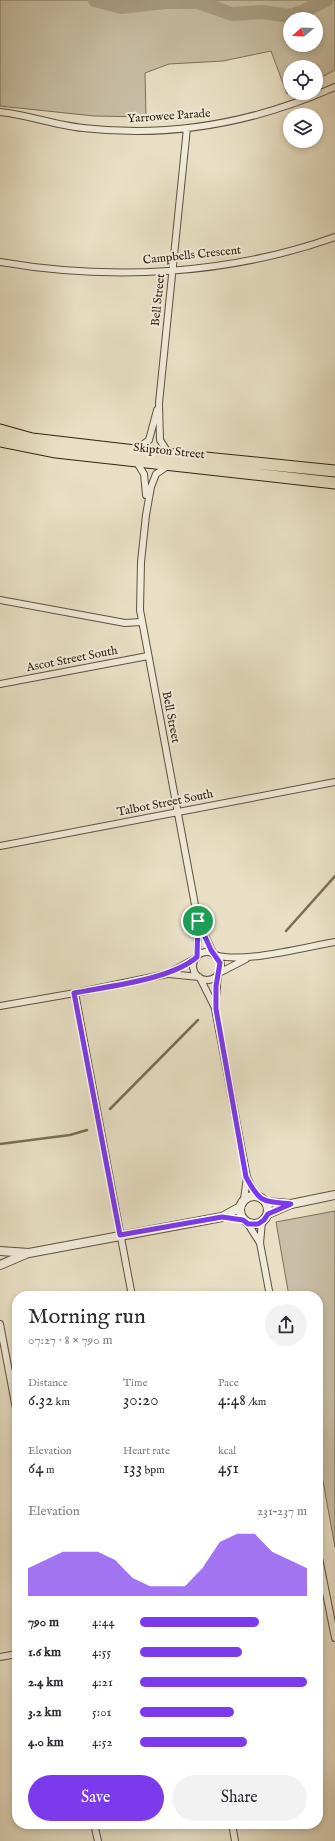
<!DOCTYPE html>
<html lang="en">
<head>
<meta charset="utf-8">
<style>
  :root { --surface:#fff; --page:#f2f2f3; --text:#2b2b33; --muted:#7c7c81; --accent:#7c3aed }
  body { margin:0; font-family:"IM FELL English",serif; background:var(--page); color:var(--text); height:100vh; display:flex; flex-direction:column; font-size:15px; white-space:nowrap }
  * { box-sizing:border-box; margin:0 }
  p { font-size:13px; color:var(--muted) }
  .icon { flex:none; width:22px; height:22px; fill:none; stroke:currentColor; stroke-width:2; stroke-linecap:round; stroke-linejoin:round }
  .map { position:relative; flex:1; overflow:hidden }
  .details { position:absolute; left:12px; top:1291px; width:311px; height:538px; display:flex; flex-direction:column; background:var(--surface); border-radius:16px; box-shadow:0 2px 6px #0003 }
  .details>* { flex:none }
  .needle { width:26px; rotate:251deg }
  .tools { position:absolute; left:283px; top:12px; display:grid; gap:8px }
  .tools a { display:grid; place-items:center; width:40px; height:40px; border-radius:50%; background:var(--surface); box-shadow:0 2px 6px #0003; font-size:20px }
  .pin { position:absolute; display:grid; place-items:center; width:34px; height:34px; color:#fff; margin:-17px; border:2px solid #fff; border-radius:50%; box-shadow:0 1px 4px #0007 }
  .round { display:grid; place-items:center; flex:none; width:42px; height:42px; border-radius:21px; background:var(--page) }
  .overview { display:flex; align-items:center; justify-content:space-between; height:68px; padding:0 16px }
  h1 { font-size:22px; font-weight:600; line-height:30px }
  .stats { display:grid; grid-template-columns:repeat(3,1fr); gap:6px; height:68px; padding:4px 16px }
  .stats div { display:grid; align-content:center }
  .stats b { font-size:17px; font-weight:600 }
  .stats small { font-size:11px; font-weight:400 }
  .stats p { font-size:11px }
  .chart { height:112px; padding:8px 16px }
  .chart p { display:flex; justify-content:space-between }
  .chart svg { width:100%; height:72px; margin-top:4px; fill:var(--accent); opacity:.7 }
  .action { display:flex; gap:8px; margin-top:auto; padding:8px 16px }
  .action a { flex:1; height:46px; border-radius:24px; background:var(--accent); color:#fff; font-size:16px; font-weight:600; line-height:46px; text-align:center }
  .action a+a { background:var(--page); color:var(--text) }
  ul { padding:0 16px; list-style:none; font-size:13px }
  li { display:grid; grid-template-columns:64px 48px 1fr; align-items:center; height:30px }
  li i { height:10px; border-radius:5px; background:var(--accent) }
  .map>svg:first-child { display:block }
</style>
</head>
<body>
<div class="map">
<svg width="335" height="1841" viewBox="0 0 335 1841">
  <rect width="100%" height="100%" fill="#e8dfc4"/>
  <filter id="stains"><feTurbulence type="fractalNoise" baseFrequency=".005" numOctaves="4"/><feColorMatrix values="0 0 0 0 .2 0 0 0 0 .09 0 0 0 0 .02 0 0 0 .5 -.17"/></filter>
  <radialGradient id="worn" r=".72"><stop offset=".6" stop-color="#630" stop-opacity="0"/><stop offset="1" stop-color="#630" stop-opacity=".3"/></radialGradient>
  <path fill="#c9bfa6" stroke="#7e705c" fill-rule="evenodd" d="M0,0h335v70l-19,10v-13h-26v25l-3,2 -16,-43 -48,10 -54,3 -24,9 1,44 -52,-1 -94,-10zM290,19h26v26h-26z
    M335,1211v336l-17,-93v-158h-29l-13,-74z"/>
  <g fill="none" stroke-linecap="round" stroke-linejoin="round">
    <path stroke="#7a6d58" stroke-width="2.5" d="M286,931l49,-55
      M110,1109l88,-89
      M0,1144l70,-9 17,-5"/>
    <path stroke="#aa9f87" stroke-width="14" d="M95,0l26,7 44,-5h32l35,12 31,-2 26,4 13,-4 24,-12"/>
    <g stroke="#60513e" stroke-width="8">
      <path id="minor" d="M0,112c28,3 55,13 83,16 87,10 173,-6 252,-41
        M0,262c111,19 228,13 335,-25
        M136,450l13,-10 8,-30
        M169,454l-9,-14 -1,-37 28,-275
        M136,461l8,13 2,21
        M169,465l-13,9 -5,13 -5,28 -5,47 -1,48 58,311 -1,36
        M0,600l125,23 16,-1
        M0,684l148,-28
        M0,846l335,-64
        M199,923l15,32
        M193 966a14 14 0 1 1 28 0a14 14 0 1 1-28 0Z
        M215,955c28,9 90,-8 120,-13
        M219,973l27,-14
        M169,974l30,3
        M218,974l-3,35 32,168 -3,22
        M200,978l15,30
        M75,993l57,303
        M0,1006l75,-13 92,-19 29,-16
        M247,1177l9,19
        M262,1222l-2,21 10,53
        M248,1224l12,19
        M0,1324l17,90
        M318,1553l17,85
        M0,1657l17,-3
        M94,1824l4,17
        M232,1824l3,17"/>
    </g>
    <g stroke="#60513e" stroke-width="10">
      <path id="tertiary" d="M240 1210a14 14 0 1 1 28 0a14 14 0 1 1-28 0Z
        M266,1202l24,2
        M268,1214l23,-10 44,-9
        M0,1251l29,2 193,-36 18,-10
        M0,1265l26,-11"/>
    </g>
    <g stroke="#322212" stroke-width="13">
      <path id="trunk" d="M0,430l32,9 103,12 200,20
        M0,441l56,11 279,31"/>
    </g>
    <use href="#minor" stroke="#f0ead9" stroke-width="6"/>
    <use href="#tertiary" stroke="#f0ead9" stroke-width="8"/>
    <use href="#trunk" stroke="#e8dfc4" stroke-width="11"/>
  </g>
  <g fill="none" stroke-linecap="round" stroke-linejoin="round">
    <g stroke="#fff" stroke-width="8">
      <path id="route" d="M198,921l13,29 9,13 -4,23v23l30,168c14,26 16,24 45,27l-23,10 -4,6 -6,4h-10l-5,-4 -21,-3 -102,18 -46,-242c35,-7 96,-13 123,-36z"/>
    </g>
    <use href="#route" stroke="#7c3aed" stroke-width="5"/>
  </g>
  <g text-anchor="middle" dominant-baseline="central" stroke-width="4" stroke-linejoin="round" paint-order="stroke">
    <g font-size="12" fill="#322212" stroke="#f0ead9">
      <text transform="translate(169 116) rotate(-4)">Yarrowee Parade</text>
      <text transform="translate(192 255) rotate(-6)">Campbells Crescent</text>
      <text transform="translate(158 300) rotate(-84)">Bell Street</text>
      <text transform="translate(169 451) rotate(6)">Skipton Street</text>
      <text transform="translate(72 659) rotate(-11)">Ascot Street South</text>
      <text transform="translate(171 717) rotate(79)">Bell Street</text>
      <text transform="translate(165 803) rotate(-11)">Talbot Street South</text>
    </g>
  </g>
  <rect width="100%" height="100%" filter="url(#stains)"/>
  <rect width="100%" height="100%" fill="url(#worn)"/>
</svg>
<div class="tools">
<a><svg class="needle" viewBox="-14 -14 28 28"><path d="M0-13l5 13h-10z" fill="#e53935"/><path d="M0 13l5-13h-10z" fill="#7c7c81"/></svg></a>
<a><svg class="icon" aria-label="locate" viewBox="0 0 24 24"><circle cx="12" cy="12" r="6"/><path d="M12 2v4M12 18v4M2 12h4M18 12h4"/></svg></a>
<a><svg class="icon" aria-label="layers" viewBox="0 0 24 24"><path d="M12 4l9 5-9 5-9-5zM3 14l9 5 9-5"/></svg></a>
</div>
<div class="pin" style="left:198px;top:921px;background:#1e9e55"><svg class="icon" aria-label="arrive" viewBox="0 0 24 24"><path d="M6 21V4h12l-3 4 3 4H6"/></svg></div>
<section class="details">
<div class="overview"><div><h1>Morning run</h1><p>07:27 · 8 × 790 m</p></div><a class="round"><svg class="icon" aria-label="share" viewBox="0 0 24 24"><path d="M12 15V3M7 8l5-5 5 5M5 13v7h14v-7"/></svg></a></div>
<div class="stats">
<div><p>Distance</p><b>6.32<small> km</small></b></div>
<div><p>Time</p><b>30:20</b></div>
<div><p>Pace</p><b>4:48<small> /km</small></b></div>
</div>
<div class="stats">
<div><p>Elevation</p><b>64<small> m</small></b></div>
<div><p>Heart rate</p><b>133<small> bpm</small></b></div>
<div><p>kcal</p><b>451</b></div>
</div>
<div class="chart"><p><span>Elevation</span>231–237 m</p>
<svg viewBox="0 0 160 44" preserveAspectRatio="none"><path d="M0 44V27L10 22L20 17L30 17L40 17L50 22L60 33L70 38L80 38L90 38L100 27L110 11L120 6L130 6L140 17L150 22L160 27V44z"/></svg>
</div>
<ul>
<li><b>790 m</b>4:44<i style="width:71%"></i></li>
<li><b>1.6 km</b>4:55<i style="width:61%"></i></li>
<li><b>2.4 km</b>4:21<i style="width:100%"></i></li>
<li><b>3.2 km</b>5:01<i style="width:56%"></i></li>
<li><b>4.0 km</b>4:52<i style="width:64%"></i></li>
</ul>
<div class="action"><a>Save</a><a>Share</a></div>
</section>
</div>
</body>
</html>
